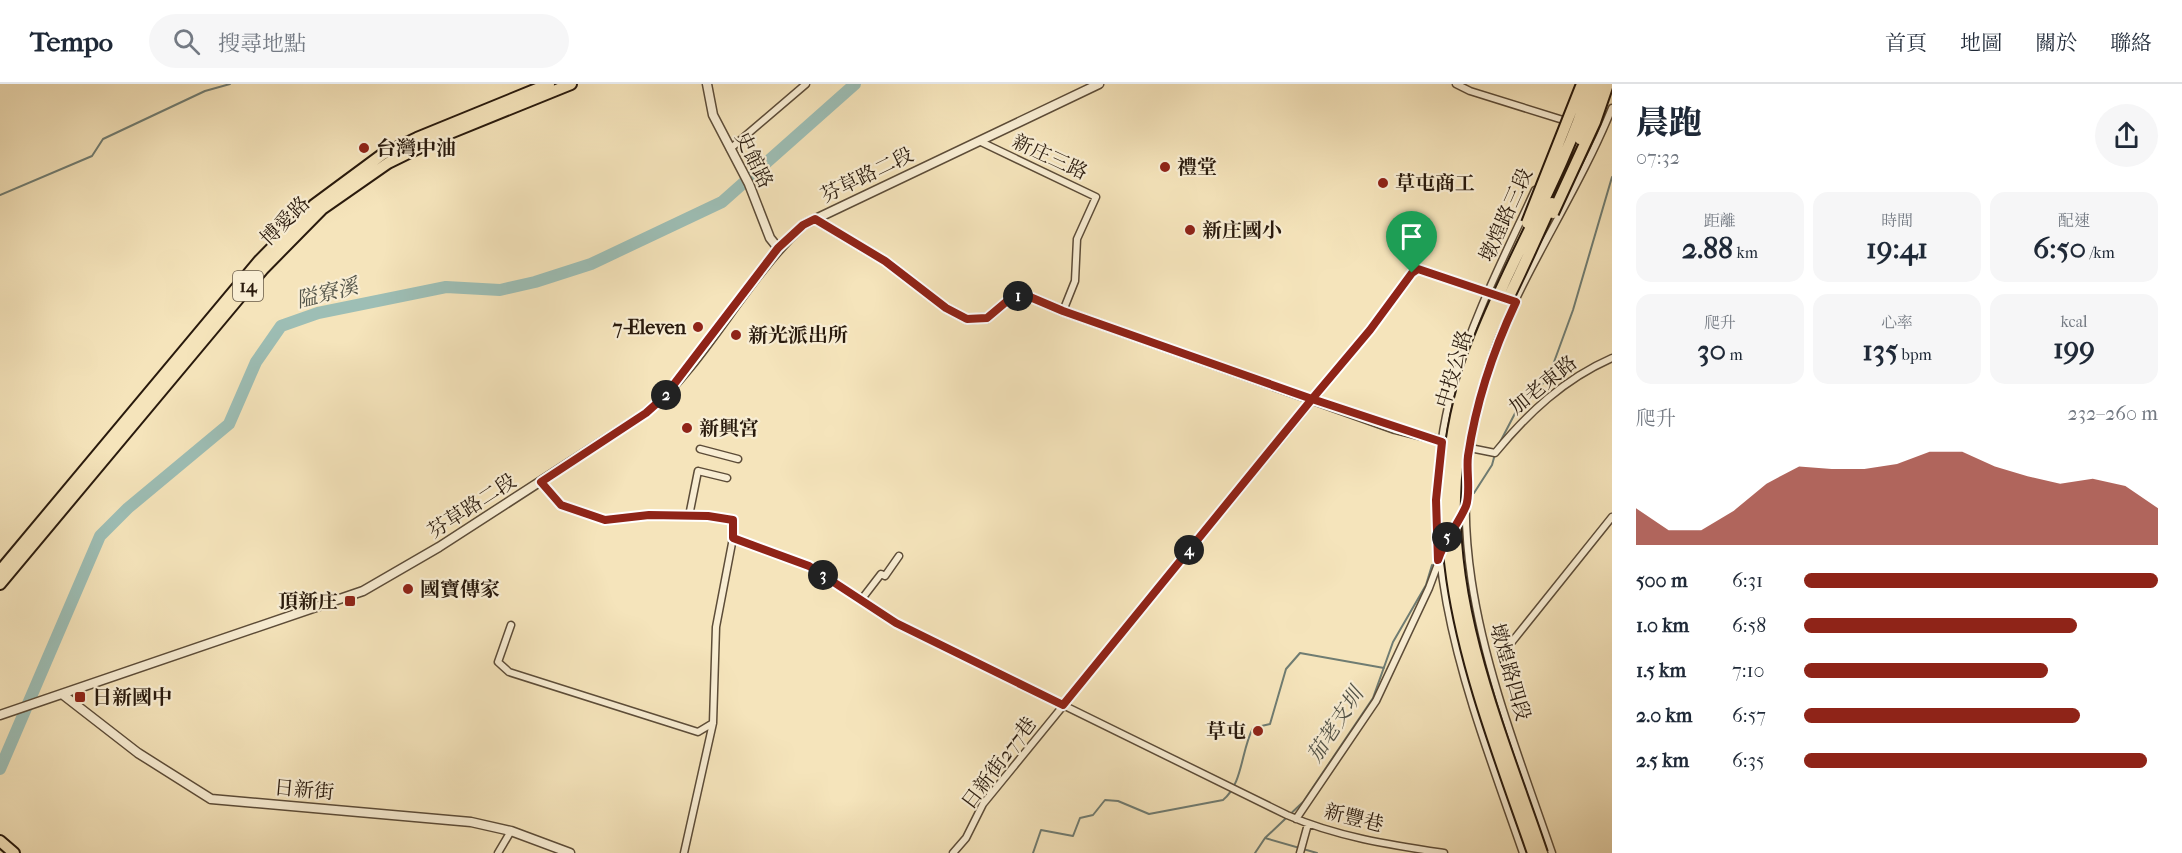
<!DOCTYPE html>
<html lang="zh-TW">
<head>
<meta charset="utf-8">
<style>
  :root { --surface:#fff; --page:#f6f6f7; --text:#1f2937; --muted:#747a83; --line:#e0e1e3; --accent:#8f2418 }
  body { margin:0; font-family:"IM FELL French Canon","Noto Serif TC",serif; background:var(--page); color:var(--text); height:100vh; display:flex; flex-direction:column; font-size:22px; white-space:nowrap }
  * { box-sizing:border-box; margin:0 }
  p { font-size:20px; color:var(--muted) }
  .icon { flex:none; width:33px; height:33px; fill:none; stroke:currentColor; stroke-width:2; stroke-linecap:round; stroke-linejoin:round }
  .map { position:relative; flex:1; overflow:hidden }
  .details { display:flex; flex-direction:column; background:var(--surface); width:570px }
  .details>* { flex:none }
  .pin { position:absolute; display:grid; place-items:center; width:51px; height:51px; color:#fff; margin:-62px -26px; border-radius:50% 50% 50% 0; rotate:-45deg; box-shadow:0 0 6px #0007 }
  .pin .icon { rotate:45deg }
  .km { position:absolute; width:30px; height:30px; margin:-15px; border-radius:50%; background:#222; color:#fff; font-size:16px; line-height:30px; text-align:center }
  .round { display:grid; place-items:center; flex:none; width:63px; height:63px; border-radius:32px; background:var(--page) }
  .head { display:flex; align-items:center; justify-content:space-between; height:102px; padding:0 24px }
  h1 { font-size:33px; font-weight:800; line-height:45px }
  .metrics { display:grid; grid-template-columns:repeat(3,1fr); gap:9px; height:102px; padding:6px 24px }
  .metrics div { display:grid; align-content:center; border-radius:15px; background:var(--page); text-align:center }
  .metrics b { font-size:30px; font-weight:800 }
  .metrics small { font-size:16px; font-weight:400 }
  .metrics p { font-size:16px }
  .chart { height:168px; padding:12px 24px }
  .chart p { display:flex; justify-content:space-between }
  .chart svg { width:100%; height:108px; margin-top:6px; fill:var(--accent); opacity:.7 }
  ul { padding:0 24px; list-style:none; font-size:20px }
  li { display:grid; grid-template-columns:96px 72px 1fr; align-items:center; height:45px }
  li i { height:15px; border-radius:8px; background:var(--accent) }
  header { display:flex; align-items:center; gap:36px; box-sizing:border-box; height:84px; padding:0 30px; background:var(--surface); border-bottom:2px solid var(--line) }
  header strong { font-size:28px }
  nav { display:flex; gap:33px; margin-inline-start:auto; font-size:21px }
  .search { width:420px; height:54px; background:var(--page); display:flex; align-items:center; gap:15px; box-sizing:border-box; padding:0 21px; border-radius:33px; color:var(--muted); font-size:22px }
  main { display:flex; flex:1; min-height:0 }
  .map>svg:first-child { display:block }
</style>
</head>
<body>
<header>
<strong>Tempo</strong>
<div class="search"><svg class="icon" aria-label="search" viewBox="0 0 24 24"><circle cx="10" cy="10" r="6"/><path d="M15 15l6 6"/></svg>搜尋地點</div>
<nav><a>首頁</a><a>地圖</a><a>關於</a><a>聯絡</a></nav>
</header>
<main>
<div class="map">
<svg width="1612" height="769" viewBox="0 0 1612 769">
  <rect width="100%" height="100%" fill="#f5e4bb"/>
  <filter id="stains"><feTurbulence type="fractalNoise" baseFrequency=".00333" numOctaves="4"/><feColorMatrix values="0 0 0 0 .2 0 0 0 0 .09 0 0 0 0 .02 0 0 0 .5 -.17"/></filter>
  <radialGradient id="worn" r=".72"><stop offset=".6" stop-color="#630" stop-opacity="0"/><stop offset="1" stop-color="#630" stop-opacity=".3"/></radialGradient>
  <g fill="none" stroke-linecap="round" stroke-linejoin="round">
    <path stroke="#6f7c72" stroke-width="2" d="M0,111l92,-39 11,-17 102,-48 25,-7
      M1498,362l25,-48 22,-16 5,-9 23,-63 39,-133
      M1474,409l18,-28 3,-11
      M1265,754l52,15
      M1033,769l8,-23 32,6 7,-18 13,-3 12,-15 13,1 31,13 74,-14c20,-16 18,-50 30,-72l17,-4 16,-55 14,-16 84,15
      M1255,769l10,-15 38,-36 70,-104 20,-56 33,-57 6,-20"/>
    <path stroke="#9dbeb5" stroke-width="12" d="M0,685l100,-233 28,-28 101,-84 27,-62 25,-36 37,-13 128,-26 54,3 35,-8 56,-18 131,-62 133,-118"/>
    <g stroke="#5c4c38" stroke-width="9">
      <path id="minor" d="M1456,0l14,7 93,29
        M979,57l117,56 -19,42 -2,42 -12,30
        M730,65l76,-65
        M1470,364l25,5c33,-40 69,-74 117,-95
        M700,365l38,10
        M541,398l20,23 44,16 44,-6 59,1 25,4v18l-17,89 -3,96 -29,130
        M689,432l9,-45 29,7
        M733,454l76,28 87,57 391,192c50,22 104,30 157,38
        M861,516l20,-26 4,2 14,-20
        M511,541l-13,37 11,10 189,60 15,-9
        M1511,559l101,-126
        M1296,735l80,-118 53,-113 19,-51
        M498,769l13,-22
        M953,769l13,-15 17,-34 387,-474 42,-57 6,-4 98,33
        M1300,769l8,-29
        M1523,769c-53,-153 -116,-302 -70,-466 19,-68 52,-132 82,-197
        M1552,769c-59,-171 -127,-328 -56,-509 32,-81 83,-154 116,-236"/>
    </g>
    <g stroke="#5c4c38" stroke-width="11">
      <path id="tertiary" d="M707,0l6,31 36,69 21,54 8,10
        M815,135l70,42 61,47 21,11 20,-1 19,-16 17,-8 40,17 332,118 75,19
        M62,610l76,59 73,46 260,23 40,9 59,22
        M0,631l363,-124 76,-44 207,-134c62,-54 97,-132 157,-188l296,-141"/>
    </g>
    <g stroke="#291a0d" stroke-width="14">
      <path id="primary" d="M0,487l259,-310 55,-56 69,-51 34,-16 132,-54
        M0,500l263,-315 59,-60 66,-46 57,-28 126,-51
        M0,757l14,12"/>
    </g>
    <use href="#minor" stroke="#f8edd3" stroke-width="6"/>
    <use href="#tertiary" stroke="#f8edd3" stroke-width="8"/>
    <use href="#primary" stroke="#f5e4bb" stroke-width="10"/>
    <g stroke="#291a0d" stroke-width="14" stroke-linecap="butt">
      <path id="primary-bridge" d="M1580,55l19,-55
        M1553,129l42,-91 13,-38
        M1527,139l55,-139
        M1533,769c-61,-175 -128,-330 -53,-515 34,-86 84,-165 111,-254
        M1542,769c-38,-112 -91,-235 -87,-355 1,-52 14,-106 32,-155 6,-18 17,-36 25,-53 14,-29 27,-58 40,-87"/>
    </g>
    <use href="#primary-bridge" stroke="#f5e4bb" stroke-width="10"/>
  </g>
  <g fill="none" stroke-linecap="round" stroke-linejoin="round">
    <g stroke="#fff" stroke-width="12">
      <path id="route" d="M1412,189l-42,57 -58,69 -249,-88 -40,-17 -17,8 -19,16 -20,1 -21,-11 -61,-47 -70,-42 -12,6 -25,23 -113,148 -19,17 -105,69 20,23 44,15 44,-5 59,1 25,4v18l76,28 87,57 167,82 249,-306 130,43 -6,58 2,60c6,-20 20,-35 28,-54 5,-14 0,-35 2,-50 8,-54 25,-105 48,-154l-98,-33 -6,4"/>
    </g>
    <use href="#route" stroke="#8f2418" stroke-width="8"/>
  </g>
  <g fill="#8f2418" stroke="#f8edd3" stroke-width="2">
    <circle cx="364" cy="64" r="6"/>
    <circle cx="1165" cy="83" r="6"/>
    <circle cx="1383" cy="99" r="6"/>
    <circle cx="1190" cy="146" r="6"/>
    <circle cx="698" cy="243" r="6"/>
    <circle cx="736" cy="251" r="6"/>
    <circle cx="687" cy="344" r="6"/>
    <circle cx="408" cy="505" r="6"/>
    <rect x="344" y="511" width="12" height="12" rx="3"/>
    <rect x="74" y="607" width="12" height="12" rx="3"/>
    <circle cx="1258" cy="647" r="6"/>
  </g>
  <g text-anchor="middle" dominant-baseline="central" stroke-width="4.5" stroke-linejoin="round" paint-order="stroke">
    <rect fill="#f8edd3" stroke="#675948" stroke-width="1.5" x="233" y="187" width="30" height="30" rx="4.5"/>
    <g font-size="18" font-weight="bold" fill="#291a0d">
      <text x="248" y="202">14</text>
    </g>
    <g font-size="20" font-weight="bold" fill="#291a0d" stroke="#f8edd3" text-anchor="start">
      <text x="376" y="64">台灣中油</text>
      <text x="1177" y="83">禮堂</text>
      <text x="1395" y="99">草屯商工</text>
      <text x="1202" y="146">新庄國小</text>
      <text x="686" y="243" text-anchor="end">7-Eleven</text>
      <text x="748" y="251">新光派出所</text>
      <text x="699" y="344">新興宮</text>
      <text x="420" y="505">國寶傳家</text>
      <text x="338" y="517" text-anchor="end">頂新庄</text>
      <text x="92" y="613">日新國中</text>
      <text x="1246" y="647" text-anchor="end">草屯</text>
    </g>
    <g font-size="20" fill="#291a0d" stroke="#f8edd3">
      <text transform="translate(1050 73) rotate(25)">新庄三路</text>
      <text transform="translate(754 76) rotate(64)">史館路</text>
      <text transform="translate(867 91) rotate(-26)">芬草路二段</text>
      <text transform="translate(1506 131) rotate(-66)">墩煌路三段</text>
      <text transform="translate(285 137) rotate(-45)">博愛路</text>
      <text transform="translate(1454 285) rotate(-73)">中投公路</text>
      <text transform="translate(1543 301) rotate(-39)">加老東路</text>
      <text transform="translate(472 422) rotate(-33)">芬草路二段</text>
      <text transform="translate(1510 588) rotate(74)">墩煌路四段</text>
      <text transform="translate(999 679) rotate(-53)">日新街277巷</text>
      <text transform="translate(304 706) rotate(5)">日新街</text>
      <text transform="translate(1354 734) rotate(14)">新豐巷</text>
    </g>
    <g font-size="21" font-style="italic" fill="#525348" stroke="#f8edd3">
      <text transform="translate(327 209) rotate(-14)">隘寮溪</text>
      <text transform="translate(1335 641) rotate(-57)">茄荖支圳</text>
    </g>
  </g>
  <rect width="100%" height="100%" filter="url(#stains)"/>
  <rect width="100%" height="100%" fill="url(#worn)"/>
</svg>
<div class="pin" style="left:1412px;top:189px;background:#1e9e55"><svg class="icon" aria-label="arrive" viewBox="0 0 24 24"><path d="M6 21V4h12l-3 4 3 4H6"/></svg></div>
<b class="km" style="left:1018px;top:212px">1</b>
<b class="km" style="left:666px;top:311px">2</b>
<b class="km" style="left:823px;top:491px">3</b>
<b class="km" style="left:1189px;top:466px">4</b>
<b class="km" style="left:1447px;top:453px">5</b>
</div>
<section class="details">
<div class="head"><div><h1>晨跑</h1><p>07:32</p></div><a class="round"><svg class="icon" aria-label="share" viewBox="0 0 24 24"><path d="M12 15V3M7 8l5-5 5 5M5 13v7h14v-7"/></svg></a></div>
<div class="metrics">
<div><p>距離</p><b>2.88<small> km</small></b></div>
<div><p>時間</p><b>19:41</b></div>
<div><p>配速</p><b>6:50<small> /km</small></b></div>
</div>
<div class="metrics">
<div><p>爬升</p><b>30<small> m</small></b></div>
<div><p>心率</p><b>135<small> bpm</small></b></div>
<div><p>kcal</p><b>199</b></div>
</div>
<div class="chart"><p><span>爬升</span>232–260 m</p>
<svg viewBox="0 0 160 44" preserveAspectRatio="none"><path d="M0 44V29L10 38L20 38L30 30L40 19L50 12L60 13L70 13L80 11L90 6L100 6L110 12L120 16L130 19L140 17L150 20L160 29V44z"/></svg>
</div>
<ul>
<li><b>500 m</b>6:31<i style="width:100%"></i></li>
<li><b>1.0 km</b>6:58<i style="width:77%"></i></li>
<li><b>1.5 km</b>7:10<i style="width:69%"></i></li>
<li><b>2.0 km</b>6:57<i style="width:78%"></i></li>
<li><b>2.5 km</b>6:35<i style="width:97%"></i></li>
</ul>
</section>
</main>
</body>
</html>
